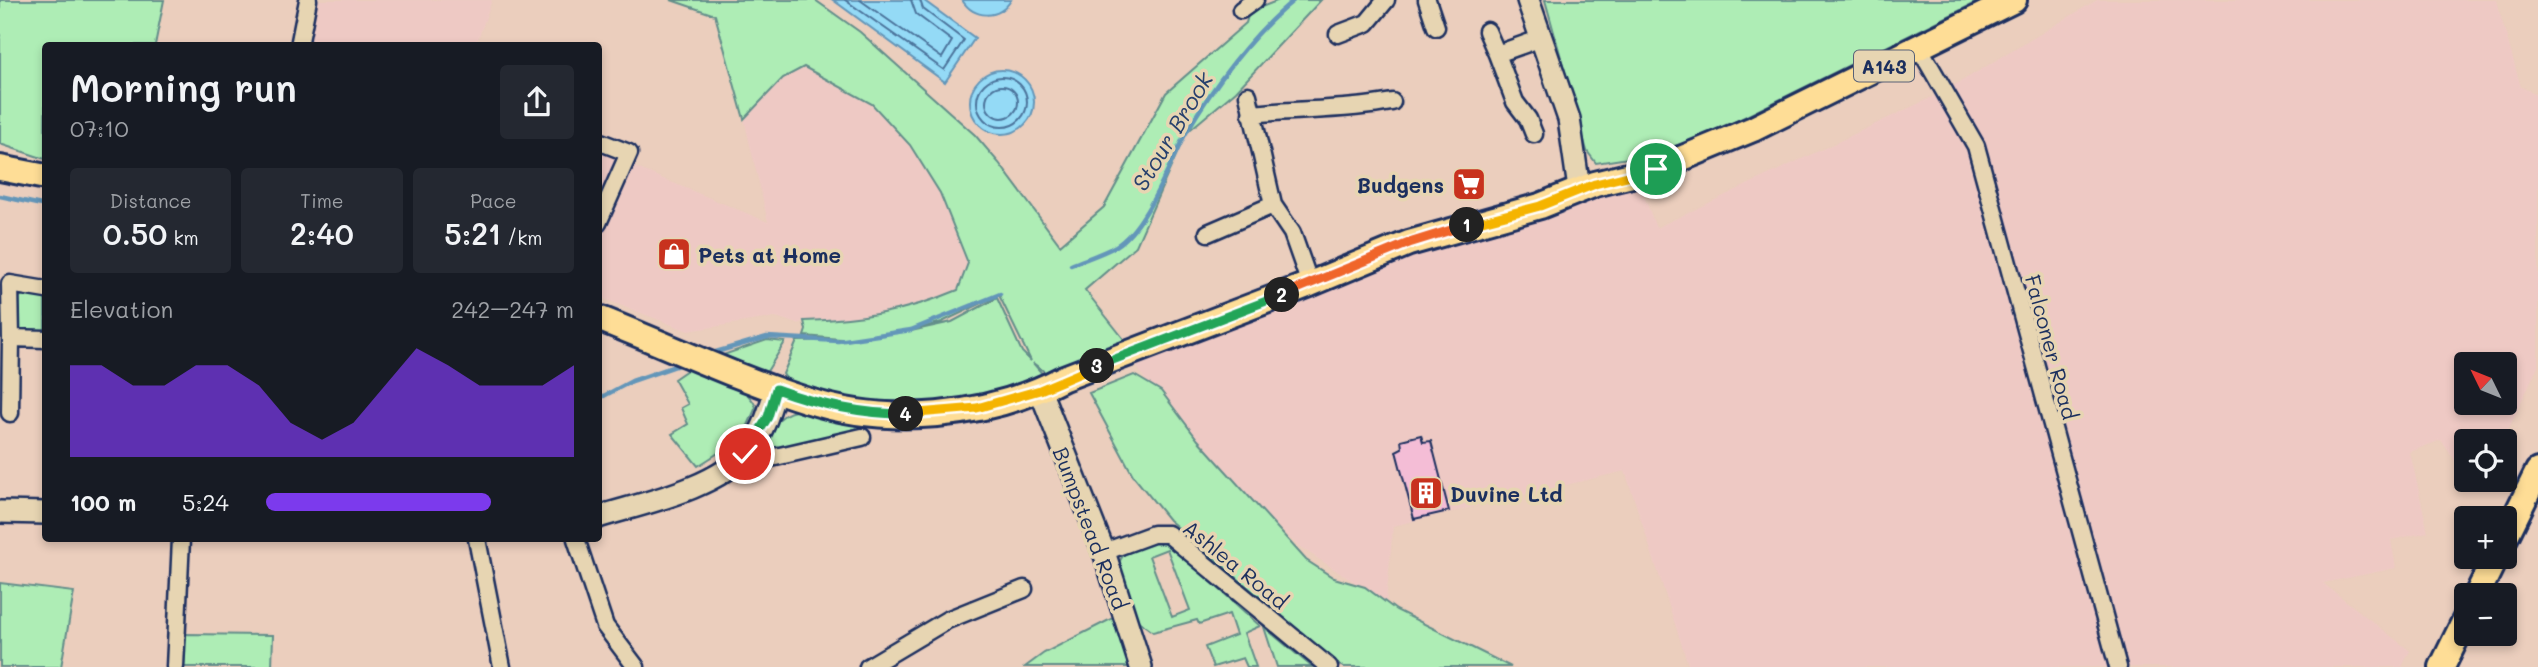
<!DOCTYPE html>
<html lang="en">
<head>
<meta charset="utf-8">
<style>
  :root { --surface:#171b24; --page:#242831; --text:#f1f3f6; --muted:#9ea1a6; --accent:#7c3aed }
  body { margin:0; font-family:Mali,sans-serif; background:var(--page); color:var(--text); height:100vh; display:flex; flex-direction:column; font-size:26px; white-space:nowrap }
  * { box-sizing:border-box; margin:0 }
  p { font-size:23px; color:var(--muted) }
  .icon { flex:none; width:38px; height:38px; fill:none; stroke:currentColor; stroke-width:2; stroke-linecap:round; stroke-linejoin:round }
  .map { position:relative; flex:1; overflow:hidden }
  .sheet { position:absolute; left:42px; top:42px; width:560px; height:500px; display:flex; flex-direction:column; background:var(--surface); border-radius:7px; box-shadow:0 4px 10px #0003 }
  .sheet>* { flex:none }
  .needle { width:46px; rotate:313deg }
  .fabs { position:absolute; left:2454px; top:352px; display:grid; gap:14px }
  .fabs a { display:grid; place-items:center; width:63px; height:63px; border-radius:7px; background:var(--surface); box-shadow:0 4px 10px #0003; font-size:35px }
  .pin { position:absolute; display:grid; place-items:center; width:60px; height:60px; color:#fff; margin:-30px; border:4px solid #fff; border-radius:50%; box-shadow:0 2px 7px #0007 }
  .km { position:absolute; width:35px; height:35px; margin:-18px; border-radius:50%; background:#222; color:#fff; font-size:19px; line-height:35px; text-align:center }
  .round { display:grid; place-items:center; flex:none; width:74px; height:74px; border-radius:7px; background:var(--page) }
  .overview { display:flex; align-items:center; justify-content:space-between; height:119px; padding:0 28px }
  h1 { font-size:38px; font-weight:600; line-height:52px }
  .stats { display:grid; grid-template-columns:repeat(3,1fr); gap:10px; height:119px; padding:7px 28px }
  .stats div { display:grid; align-content:center; border-radius:7px; background:var(--page); text-align:center }
  .stats b { font-size:30px; font-weight:600 }
  .stats small { font-size:19px; font-weight:400 }
  .stats p { font-size:19px }
  .chart { height:196px; padding:14px 28px }
  .chart p { display:flex; justify-content:space-between }
  .chart svg { width:100%; height:126px; margin-top:7px; fill:var(--accent); opacity:.7 }
  ul { padding:0 28px; list-style:none; font-size:23px }
  li { display:grid; grid-template-columns:112px 84px 1fr; align-items:center; height:52px }
  li i { height:18px; border-radius:9px; background:var(--accent) }
  .map>svg:first-child { display:block }
</style>
</head>
<body>
<div class="map">
<svg width="2538" height="667" viewBox="0 0 2538 667">
  <rect width="100%" height="100%" fill="#ebcebd"/>
  <filter id="ink" filterUnits="userSpaceOnUse"><feTurbulence type="fractalNoise" baseFrequency=".0143" numOctaves="2"/><feDisplacementMap in="SourceGraphic" scale="14" xChannelSelector="R" yChannelSelector="G"/><feConvolveMatrix kernelMatrix="1 2 1 2 8 2 1 2 1" color-interpolation-filters="sRGB"/></filter>
  <g filter="url(#ink)">
    <path fill="#eec9c4" fill-rule="evenodd" d="M308,0h184l-16,45 -177,1z
      M2097,0h399l25,87 17,8v271l-35,75h-37v36l-25,-37 -31,12 18,80 -37,8 5,28 -73,15 87,68 -8,16h-713l-64,-196 -232,55 -7,77 -89,-58 -115,-106 -53,-85 507,-180 20,54 289,-137zM2466,364h38v38h-38z
      M804,67l68,37 38,41 30,48 28,70 -10,27 -26,11 -55,15 -73,5 -6,3 -22,-7 -88,14 -89,-34 -1,-145 170,70 -24,-103 39,-41z"/>
    <path fill="#aeedb5" stroke="#648e8a" stroke-width="2" fill-rule="evenodd" d="M0,0h164l-9,45 -109,1 -1,113 -45,-15z
      M671,0h144l45,32 115,103 24,28 61,82 44,-38 62,-114 80,-70 3,-11 30,-12h42l-85,91 -50,42 -50,113 -51,44 42,53 -78,32 -16,-12 12,14c-23,7 -45,15 -68,20 -34,7 -176,10 -194,-23l14,-33 56,-1 -49,-4 2,-6 -2,-9c56,-2 102,-9 154,-31l10,-27 -28,-70 -30,-48 -38,-41 -68,-37 -21,11 -39,41 -29,-104zM999,295l32,66 -9,-9 -25,-54 -45,24 -41,9 31,-9z
      M1545,0h436l-281,139 -65,18 -39,6 -9,-12z
      M25,294l20,4v36h-21c-9,-12 -7,-21 -7,-36z
      M767,340l18,2 -19,31 -43,-18z
      M693,366c21,10 54,18 63,41l-13,30 -45,29 -26,-32 16,-10 -7,-16 7,-4 -14,-25z
      M1134,375l27,16 37,49 108,120 28,18 31,9 31,23 115,57h-168l-4,-2 -170,-145 -35,-43 -45,-84z
      M803,410l67,15 -90,25 -18,-3c11,-20 16,-36 41,-37z
      M1161,541l11,5 88,80 -16,7 12,34h-9l-4,-9 -30,9 -8,-20 31,-12 -7,-21 -30,10 -2,-4 -44,12 -16,-12 -19,-53c3,-20 26,-22 43,-26zM1167,549l23,61 -18,7 -23,-61z
      M0,583l74,9 -13,75h-61z
      M1115,617l16,50h-106l19,-14z
      M1264,627l48,40h-35z
      M186,634l87,1 -1,32h-89z"/>
    <path fill="#94daf6" stroke="#6496b9" stroke-width="2" d="M833,0h90l52,38 -30,44z
      M962,0h49c-12,20 -37,19 -49,0z
      M970 102a32 32 0 1 1 64 0a32 32 0 1 1-64 0Z"/>
    <g fill="none" stroke-linecap="round" stroke-linejoin="round">
      <path stroke="#4b739b" stroke-width="2" d="M845,0l99,70 20,-30 -41,-31 -3,-9
        M860,0l82,58 10,-17 -36,-27 -5,-14
        M977 102a25 25 0 1 1 50 0a25 25 0 1 1-50 0Z
        M986 102a16 16 0 1 1 32 0a16 16 0 1 1-32 0Z"/>
      <path stroke="#6496b9" stroke-width="4.5" d="M0,196l46,10
        M1071,265c14,-6 31,-11 45,-19 31,-19 52,-81 70,-113 26,-46 67,-100 108,-133
        M709,354l58,-17 71,4 73,-11 89,-36
        M598,399l34,-18 52,-18"/>
    </g>
    <path fill="#f4bdd6" stroke="#1b2f5e" stroke-width="2" d="M1421,435l2,7 8,-1 18,70 -35,8 -18,-68 6,-3 -1,-8z"/>
    <g fill="none" stroke-linecap="round" stroke-linejoin="round">
      <g stroke="#1b2f5e" stroke-width="21">
        <path id="street" d="M1427,0l9,27
          M1241,10l14,-10
          M1487,31l10,23
          M1338,34l29,-11 19,-23
          M299,46l9,-46
          M1920,49l56,97 142,521
          M1248,95l25,110 19,28 18,51
          M1251,114c48,-5 93,-3 141,-12
          M1534,134l-6,-15 -13,-17 -18,-48 42,-15
          M598,141l31,12 -31,70
          M1208,233l65,-28
          M11,338l-1,-54 36,6
          M10,413l1,-75 35,1
          M745,454l26,4 91,-21
          M477,539l25,128
          M576,539l29,87 31,41
          M1104,552l49,-18h15l161,133
          M175,667l6,-128
          M868,667l79,-47 77,-31"/>
      </g>
      <g stroke="#1b2f5e" stroke-width="26">
        <path id="secondary" d="M1528,0l41,119 10,70
          M1040,390l64,162 37,115
          M0,512l46,1
          M598,517c45,-14 117,-28 149,-65 16,-18 22,-40 29,-63"/>
      </g>
      <g stroke="#1b2f5e" stroke-width="30">
        <path id="primary" d="M0,168l46,9
          M598,318c69,27 138,60 208,82 82,27 182,18 258,-22l246,-94 99,-41 131,-37 55,-22 61,-15 97,-40 261,-129
          M2504,540l34,-69
          M2477,595l19,-39
          M2442,667l24,-49"/>
      </g>
      <use href="#street" stroke="#e7d5b2" stroke-width="16"/>
      <use href="#secondary" stroke="#e7d5b2" stroke-width="21"/>
      <use href="#primary" stroke="#fedd96" stroke-width="24"/>
    </g>
  </g>
  <g fill="none" stroke-linecap="round" stroke-linejoin="round" filter="url(#ink)">
    <g stroke="#fff" stroke-width="14">
      <path id="split-1" d="M1467,225l73,-19 55,-22 61,-15"/>
    </g>
    <g stroke="#fff" stroke-width="14">
      <path id="split-2" d="M1282,295l127,-52 58,-18"/>
    </g>
    <g stroke="#fff" stroke-width="14">
      <path id="split-3" d="M1097,366l185,-71"/>
    </g>
    <g stroke="#fff" stroke-width="14">
      <path id="split-4" d="M906,414l71,-6 63,-18 57,-24"/>
    </g>
    <g stroke="#fff" stroke-width="14">
      <path id="split-5" d="M745,454l23,-37 8,-28c43,16 85,25 130,25"/>
    </g>
    <use href="#split-1" stroke="#f5b400" stroke-width="9"/>
    <use href="#split-2" stroke="#f0652b" stroke-width="9"/>
    <use href="#split-3" stroke="#22a559" stroke-width="9"/>
    <use href="#split-4" stroke="#f5b400" stroke-width="9"/>
    <use href="#split-5" stroke="#22a559" stroke-width="9"/>
  </g>
  <defs>
    <g id="supermarket-square" transform="scale(1.75)"><rect x="-9" y="-9" width="18" height="18" rx="4" fill="#c8321e" stroke="#e7d5b2"/><path d="M-6-5.5h2.5l.6 2H6L4.5 2H-2.5L-4.4-4H-6ZM-1.5 3.2a1.3 1.3 0 1 0 .1 0ZM3 3.2a1.3 1.3 0 1 0 .1 0Z" fill="#fff"/></g>
    <g id="shop-square" transform="scale(1.75)"><rect x="-9" y="-9" width="18" height="18" rx="4" fill="#c8321e" stroke="#e7d5b2"/><path d="M-5-2.5h2.3a2.7 3.5 0 0 1 5.4 0H5L5.5 6h-11ZM-1.5-2.5h3a1.5 2.3 0 0 0-3 0Z" fill="#fff"/></g>
    <g id="building-square" transform="scale(1.75)"><rect x="-9" y="-9" width="18" height="18" rx="4" fill="#c8321e" stroke="#e7d5b2"/><path d="M-4-6H4V6H1V3H-1V6H-4ZM-2.5-4.3h1.7v1.8h-1.7ZM.8-4.3h1.7v1.8H.8ZM-2.5-1h1.7V.8h-1.7ZM.8-1h1.7V.8H.8Z" fill="#fff"/></g>
  </defs>
  <g fill-rule="evenodd">
    <use href="#supermarket-square" x="1469" y="184"/>
    <use href="#shop-square" x="674" y="254"/>
    <use href="#building-square" x="1426" y="493"/>
  </g>
  <g text-anchor="middle" dominant-baseline="central" stroke-width="7" stroke-linejoin="round" paint-order="stroke">
    <rect fill="#e7d5b2" stroke="#586177" stroke-width="2" x="1854" y="50.5" width="60" height="31" rx="5"/>
    <g font-size="19" font-weight="bold" fill="#1b2f5e">
      <text x="1884" y="66">A143</text>
    </g>
    <g font-size="21" font-weight="bold" fill="#1b2f5e" stroke="#e7d5b2" text-anchor="start">
      <text x="1444" y="184" text-anchor="end">Budgens</text>
      <text x="698" y="254">Pets at Home</text>
      <text x="1450" y="493">Duvine Ltd</text>
    </g>
    <g font-size="21" fill="#1b2f5e" stroke="#e7d5b2">
      <text transform="translate(2052 347) rotate(75)">Falconer Road</text>
      <text transform="translate(1091 528) rotate(69)">Bumpstead Road</text>
      <text transform="translate(1236 564) rotate(39)">Ashlea Road</text>
    </g>
    <g font-size="23" font-style="italic" fill="#27406d" stroke="#e7d5b2">
      <text transform="translate(1172 131) rotate(-59)">Stour Brook</text>
    </g>
  </g>
</svg>
<div class="fabs">
<a><svg class="needle" viewBox="-14 -14 28 28"><path d="M0-13l5 13h-10z" fill="#e53935"/><path d="M0 13l5-13h-10z" fill="#9ea1a6"/></svg></a>
<a><svg class="icon" aria-label="locate" viewBox="0 0 24 24"><circle cx="12" cy="12" r="6"/><path d="M12 2v4M12 18v4M2 12h4M18 12h4"/></svg></a>
<a>+</a>
<a>−</a>
</div>
<div class="pin" style="left:1656px;top:169px;background:#1e9e55"><svg class="icon" aria-label="arrive" viewBox="0 0 24 24"><path d="M6 21V4h12l-3 4 3 4H6"/></svg></div>
<div class="pin" style="left:745px;top:454px;background:#d93025"><svg class="icon" aria-label="check" viewBox="0 0 24 24"><path d="M5 12l5 5 9-10"/></svg></div>
<b class="km" style="left:1467px;top:225px">1</b>
<b class="km" style="left:1282px;top:295px">2</b>
<b class="km" style="left:1097px;top:366px">3</b>
<b class="km" style="left:906px;top:414px">4</b>
<section class="sheet">
<div class="overview"><div><h1>Morning run</h1><p>07:10</p></div><a class="round"><svg class="icon" aria-label="share" viewBox="0 0 24 24"><path d="M12 15V3M7 8l5-5 5 5M5 13v7h14v-7"/></svg></a></div>
<div class="stats">
<div><p>Distance</p><b>0.50<small> km</small></b></div>
<div><p>Time</p><b>2:40</b></div>
<div><p>Pace</p><b>5:21<small> /km</small></b></div>
</div>
<div class="chart"><p><span>Elevation</span>242–247 m</p>
<svg viewBox="0 0 160 44" preserveAspectRatio="none"><path d="M0 44V12L10 12L20 19L30 19L40 12L50 12L60 19L70 32L80 38L90 32L100 19L110 6L120 12L130 19L140 19L150 19L160 12V44z"/></svg>
</div>
<ul>
<li><b>100 m</b>5:24<i style="width:73%"></i></li>
</ul>
</section>
</div>
</body>
</html>
